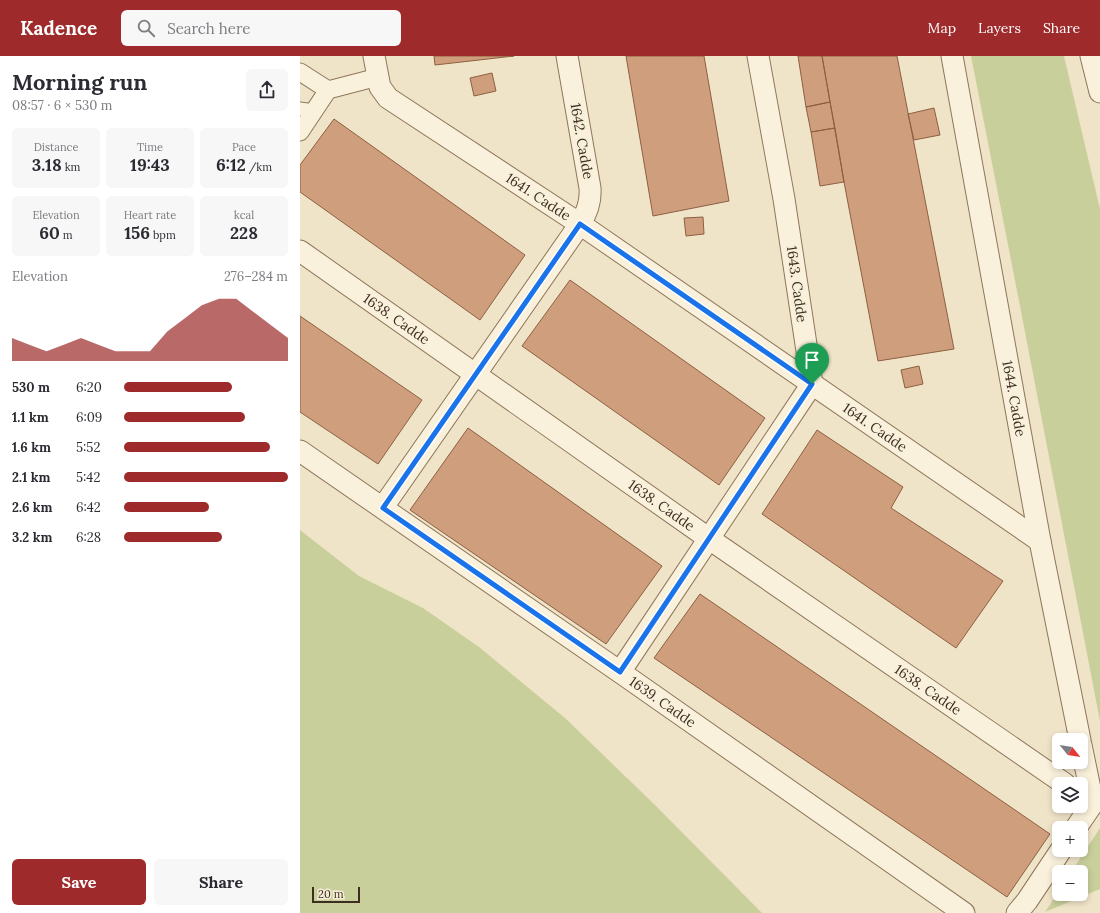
<!DOCTYPE html>
<html lang="en">
<head>
<meta charset="utf-8">
<style>
  :root { --surface:#fff; --page:#f7f7f7; --text:#2b2b33; --muted:#7c7c81; --accent:#9e2a2b }
  body { margin:0; font-family:Lora,serif; background:var(--page); color:var(--text); height:100vh; display:flex; flex-direction:column; font-size:15px; white-space:nowrap }
  * { box-sizing:border-box; margin:0 }
  p { font-size:13px; color:var(--muted) }
  .icon { flex:none; width:22px; height:22px; fill:none; stroke:currentColor; stroke-width:2; stroke-linecap:round; stroke-linejoin:round }
  .map { position:relative; flex:1; overflow:hidden }
  .drawer { display:flex; flex-direction:column; background:var(--surface); width:300px }
  .drawer>* { flex:none }
  .needle { width:26px; rotate:120deg }
  .buttons { position:absolute; left:752px; top:677px; display:grid; gap:8px }
  .buttons a { display:grid; place-items:center; width:36px; height:36px; border-radius:6px; background:var(--surface); box-shadow:0 2px 6px #0003; font-size:20px }
  .scale { position:absolute; left:12px; bottom:10px; width:48px; box-sizing:border-box; padding-left:4px; border:2px solid #3d2e20; border-top:0; font-size:11px; line-height:14px; white-space:nowrap; color:#3d2e20; -webkit-text-stroke:3px #f7eed8; paint-order:stroke }
  .pin { position:absolute; display:grid; place-items:center; width:34px; height:34px; color:#fff; margin:-41px -17px; border-radius:50% 50% 50% 0; rotate:-45deg; box-shadow:0 0 4px #0007 }
  .pin .icon { rotate:45deg }
  .round { display:grid; place-items:center; flex:none; width:42px; height:42px; border-radius:6px; background:var(--page) }
  .summary { display:flex; align-items:center; justify-content:space-between; height:68px; padding:0 12px }
  h1 { font-size:22px; font-weight:700; line-height:30px }
  .figures { display:grid; grid-template-columns:repeat(3,1fr); gap:6px; height:68px; padding:4px 12px }
  .figures div { display:grid; align-content:center; border-radius:6px; background:var(--page); text-align:center }
  .figures b { font-size:17px; font-weight:700 }
  .figures small { font-size:11px; font-weight:400 }
  .figures p { font-size:11px }
  .chart { height:112px; padding:8px 12px }
  .chart p { display:flex; justify-content:space-between }
  .chart svg { width:100%; height:72px; margin-top:4px; fill:var(--accent); opacity:.7 }
  .primary-button { display:flex; gap:8px; margin-top:auto; padding:8px 12px }
  .primary-button a { flex:1; height:46px; border-radius:6px; background:var(--accent); color:#fff; font-size:16px; font-weight:700; line-height:46px; text-align:center }
  .primary-button a+a { background:var(--page); color:var(--text) }
  ul { padding:0 12px; list-style:none; font-size:13px }
  li { display:grid; grid-template-columns:64px 48px 1fr; align-items:center; height:30px }
  li i { height:10px; border-radius:5px; background:var(--accent) }
  header { display:flex; align-items:center; gap:24px; box-sizing:border-box; height:56px; padding:0 20px; background:var(--accent); color:#fff }
  header strong { font-size:19px }
  nav { display:flex; gap:22px; margin-inline-start:auto; font-size:14px }
  .search { width:280px; height:36px; background:var(--page); display:flex; align-items:center; gap:10px; box-sizing:border-box; padding:0 14px; border-radius:6px; color:var(--muted); font-size:15px }
  main { display:flex; flex:1; min-height:0 }
  .map>svg:first-child { display:block }
</style>
</head>
<body>
<header>
<strong>Kadence</strong>
<div class="search"><svg class="icon" aria-label="search" viewBox="0 0 24 24"><circle cx="10" cy="10" r="6"/><path d="M15 15l6 6"/></svg>Search here</div>
<nav><a>Map</a><a>Layers</a><a>Share</a></nav>
</header>
<main>
<section class="drawer">
<div class="summary"><div><h1>Morning run</h1><p>08:57 · 6 × 530 m</p></div><a class="round"><svg class="icon" aria-label="share" viewBox="0 0 24 24"><path d="M12 15V3M7 8l5-5 5 5M5 13v7h14v-7"/></svg></a></div>
<div class="figures">
<div><p>Distance</p><b>3.18<small> km</small></b></div>
<div><p>Time</p><b>19:43</b></div>
<div><p>Pace</p><b>6:12<small> /km</small></b></div>
</div>
<div class="figures">
<div><p>Elevation</p><b>60<small> m</small></b></div>
<div><p>Heart rate</p><b>156<small> bpm</small></b></div>
<div><p>kcal</p><b>228</b></div>
</div>
<div class="chart"><p><span>Elevation</span>276–284 m</p>
<svg viewBox="0 0 160 44" preserveAspectRatio="none"><path d="M0 44V30L10 34L20 38L30 34L40 30L50 34L60 38L70 38L80 38L90 26L100 18L110 10L120 6L130 6L140 14L150 22L160 30V44z"/></svg>
</div>
<ul>
<li><b>530 m</b>6:20<i style="width:66%"></i></li>
<li><b>1.1 km</b>6:09<i style="width:74%"></i></li>
<li><b>1.6 km</b>5:52<i style="width:89%"></i></li>
<li><b>2.1 km</b>5:42<i style="width:100%"></i></li>
<li><b>2.6 km</b>6:42<i style="width:52%"></i></li>
<li><b>3.2 km</b>6:28<i style="width:60%"></i></li>
</ul>
<div class="primary-button"><a>Save</a><a>Share</a></div>
</section>
<div class="map">
<svg width="800" height="857" viewBox="0 0 800 857">
  <rect width="100%" height="100%" fill="#f0e4c8"/>
  <path fill="#c9cf9b" d="M671,0h93l36,153v512l-81,-420z
    M0,474l59,46 64,32 56,39 86,71 90,87 107,108h-462z
    M800,772v61l-55,23 14,-21v3h22v-22h-10z"/>
  <path fill="#cf9f7d" stroke="#8d5f41" d="M134,0h80l-79,9z
    M326,0h78l25,145 -76,15z
    M498,0h24l8,46 -24,5z
    M522,0h75l57,293 -76,12 -34,-179z
    M192,17l4,18 -22,5 -4,-18z
    M530,46l5,26 -24,4 -5,-25z
    M634,52l6,27 -26,5 -6,-26z
    M34,63l191,136 -45,65 -180,-128v-27z
    M535,72l9,54 -24,4 -9,-54z
    M403,161l1,17 -18,2 -2,-18z
    M270,224l195,138 -46,67 -197,-139z
    M0,260l122,84 -44,64 -78,-52z
    M619,310l4,18 -18,4 -4,-18z
    M168,372l194,138 -56,78 -196,-134z
    M517,374l86,57 -12,21 112,73 -47,67 -194,-134z
    M400,538l350,240 -43,63 -353,-239z"/>
  <g fill="none" stroke-linecap="round" stroke-linejoin="round">
    <g stroke="#8d765c" stroke-width="15">
      <path id="pedestrian" d="M0,53l14,2"/>
    </g>
    <g stroke="#8d765c" stroke-width="19">
      <path id="minor" d="M0,16l28,18
        M0,76l28,-42 50,-13"/>
    </g>
    <g stroke="#8d765c" stroke-width="23">
      <g id="tertiary">
        <path id="s1" d="M74,0l4,21 2,10 8,11 192,126 460,317"/>
        <path id="s2" d="M652,0l88,485 40,199"/>
        <path d="M791,0l9,36"/>
        <path id="s3" d="M0,195l408,287 357,246"/>
        <path id="s4" d="M0,395l320,221 344,241"/>
        <path d="M83,451l197,-283c7,-12 11,-22 10,-36l-23,-132"/>
        <path d="M320,616l192,-288 -28,-185 -26,-143"/>
        <path d="M781,689l12,58"/>
        <path d="M776,772l17,-25"/>
        <path d="M717,857l10,-12 34,-51"/>
      </g>
    </g>
    <use href="#pedestrian" stroke="#faf1dc" stroke-width="13"/>
    <use href="#minor" stroke="#faf1dc" stroke-width="17"/>
    <use href="#tertiary" stroke="#faf1dc" stroke-width="21"/>
  </g>
  <g fill="none" stroke-linecap="round" stroke-linejoin="round">
    <g stroke="#fff" stroke-width="8">
      <path id="route" d="M280,168l232,160 -192,288 -237,-164z"/>
    </g>
    <use href="#route" stroke="#1a73e8" stroke-width="5"/>
  </g>
  <g text-anchor="middle" dominant-baseline="central" stroke-width="3.5" stroke-linejoin="round" paint-order="stroke">
    <g font-size="14" fill="#3d2e20" stroke="#f7eed8">
      <text transform="translate(282 85) rotate(80)">1642. Cadde</text>
      <text stroke="none"><textPath href="#s1" startOffset="225">1641. Cadde</textPath></text>
      <text transform="translate(497 228) rotate(82)">1643. Cadde</text>
      <text stroke="none"><textPath href="#s3" startOffset="118">1638. Cadde</textPath></text>
      <text stroke="none"><textPath href="#s2" startOffset="348">1644. Cadde</textPath></text>
      <text stroke="none"><textPath href="#s1" startOffset="633">1641. Cadde</textPath></text>
      <text stroke="none"><textPath href="#s3" startOffset="442">1638. Cadde</textPath></text>
      <text stroke="none"><textPath href="#s3" startOffset="766">1638. Cadde</textPath></text>
      <text stroke="none"><textPath href="#s4" startOffset="441">1639. Cadde</textPath></text>
    </g>
  </g>
</svg>
<div class="buttons">
<a><svg class="needle" viewBox="-14 -14 28 28"><path d="M0-13l5 13h-10z" fill="#e53935"/><path d="M0 13l5-13h-10z" fill="#7c7c81"/></svg></a>
<a><svg class="icon" aria-label="layers" viewBox="0 0 24 24"><path d="M12 4l9 5-9 5-9-5zM3 14l9 5 9-5"/></svg></a>
<a>+</a>
<a>−</a>
</div>
<div class="scale">20 m</div>
<div class="pin" style="left:512px;top:328px;background:#1e9e55"><svg class="icon" aria-label="arrive" viewBox="0 0 24 24"><path d="M6 21V4h12l-3 4 3 4H6"/></svg></div>
</div>
</main>
</body>
</html>
